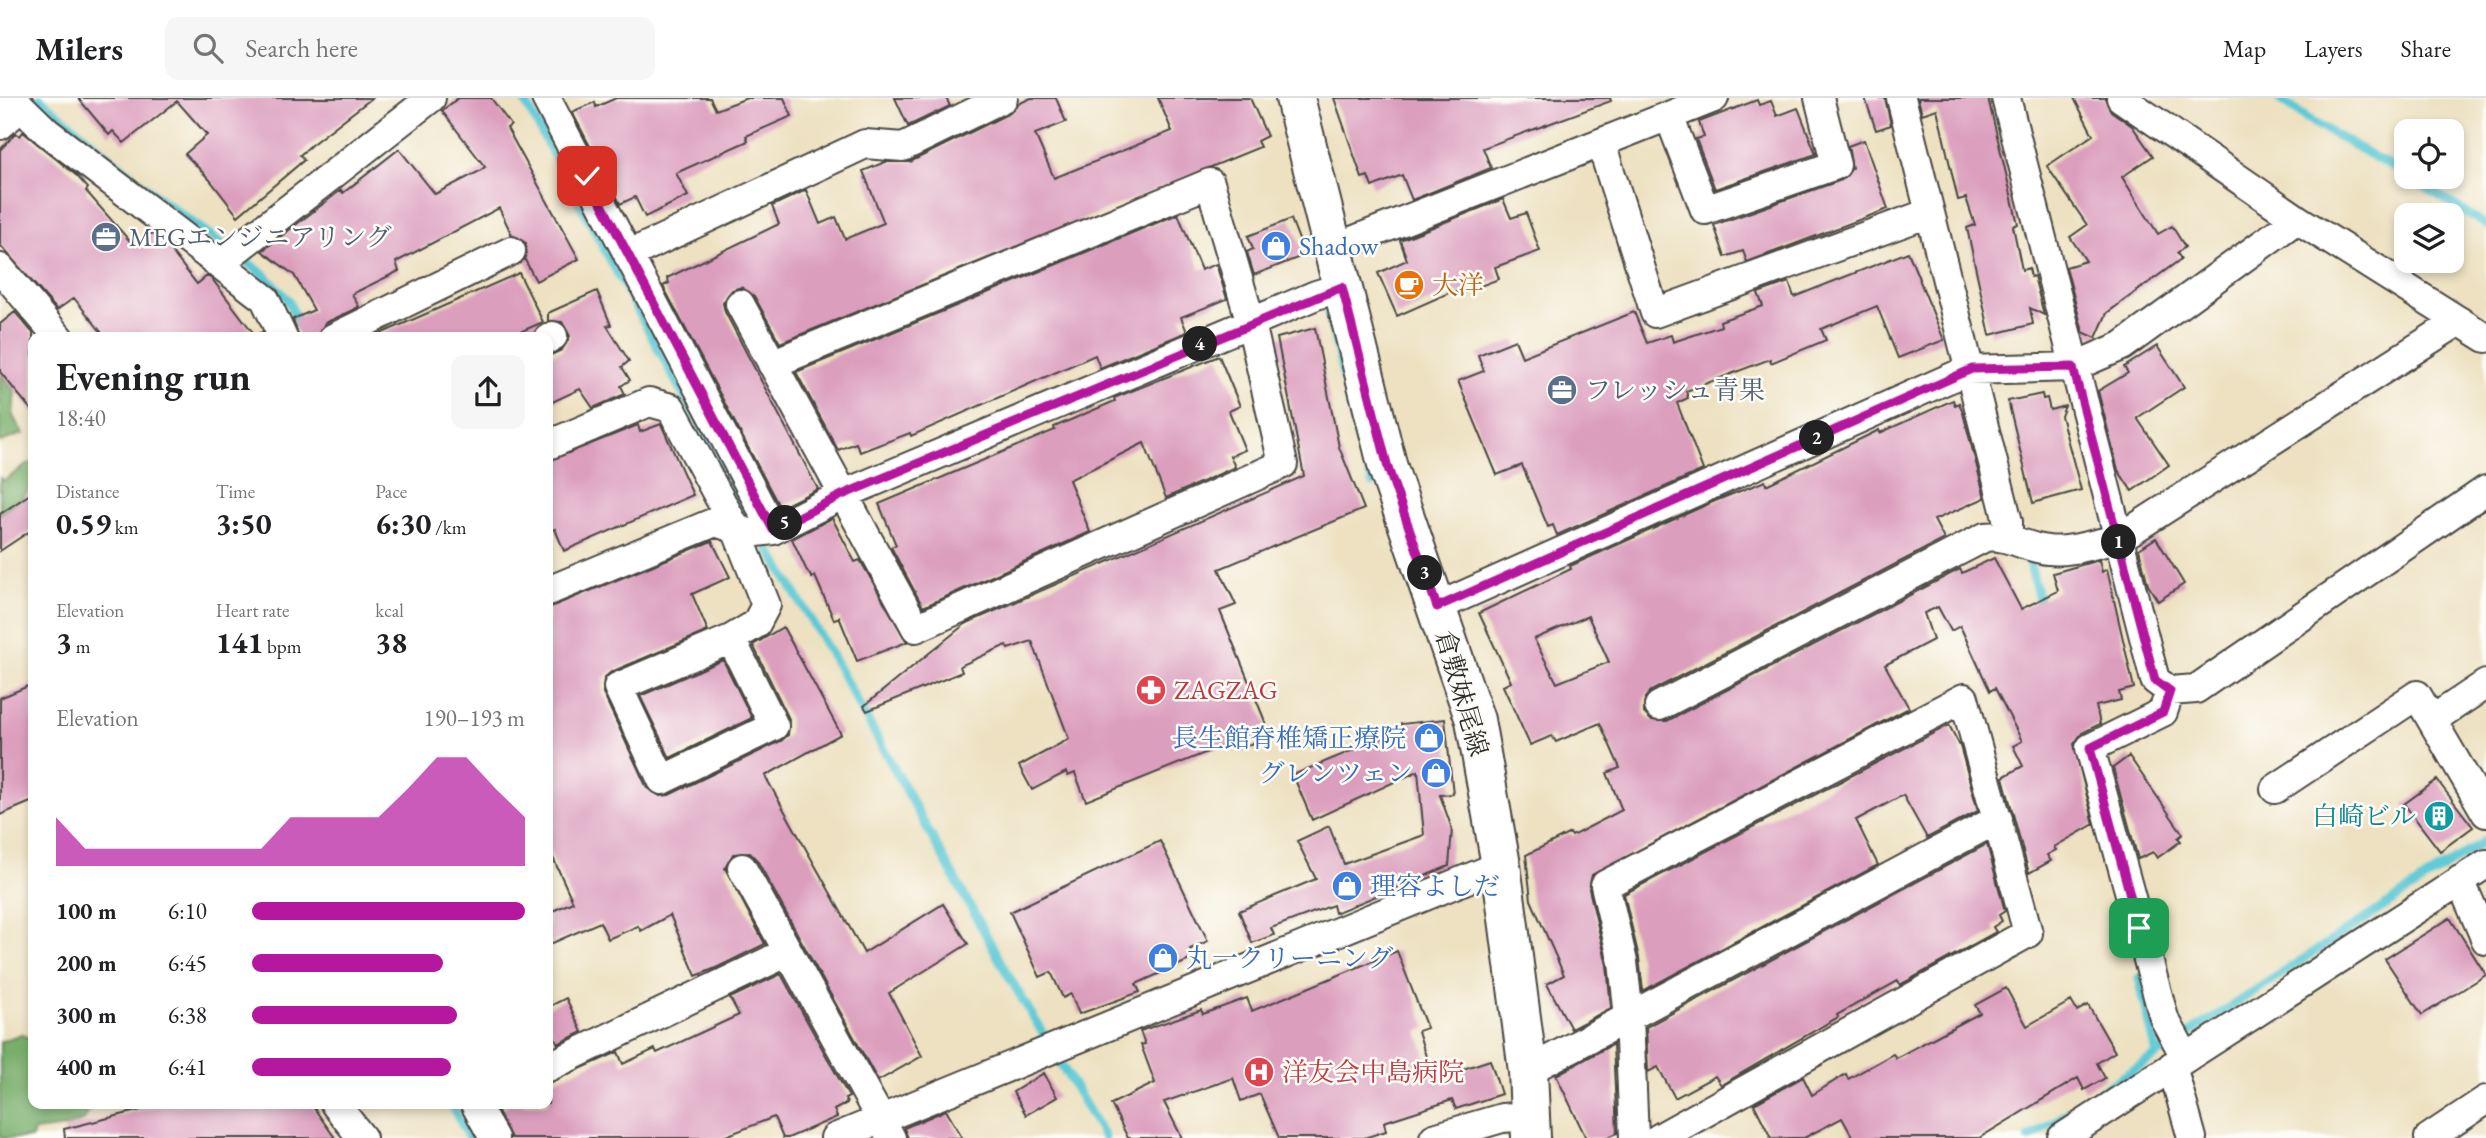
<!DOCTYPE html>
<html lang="en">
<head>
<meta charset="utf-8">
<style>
  :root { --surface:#fff; --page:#f6f6f6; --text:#202124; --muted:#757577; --line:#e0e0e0; --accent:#b5179e }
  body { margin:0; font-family:"EB Garamond","Noto Serif JP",serif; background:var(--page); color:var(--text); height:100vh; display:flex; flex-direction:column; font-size:26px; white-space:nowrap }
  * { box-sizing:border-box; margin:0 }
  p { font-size:23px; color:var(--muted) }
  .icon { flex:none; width:38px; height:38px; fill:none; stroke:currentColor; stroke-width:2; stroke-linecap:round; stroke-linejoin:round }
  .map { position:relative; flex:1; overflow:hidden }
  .details { position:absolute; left:28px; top:234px; width:525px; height:777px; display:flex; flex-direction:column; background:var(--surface); border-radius:14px; box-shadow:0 4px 10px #0003 }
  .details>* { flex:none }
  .controls { position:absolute; left:2394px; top:21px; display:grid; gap:14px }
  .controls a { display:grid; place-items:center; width:70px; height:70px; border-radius:14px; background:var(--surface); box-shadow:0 4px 10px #0003; font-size:35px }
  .pin { position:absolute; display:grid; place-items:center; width:60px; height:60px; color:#fff; margin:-30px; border-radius:14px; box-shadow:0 4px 10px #0006 }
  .km { position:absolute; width:35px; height:35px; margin:-18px; border-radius:50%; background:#222; color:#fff; font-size:19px; line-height:35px; text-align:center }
  .round { display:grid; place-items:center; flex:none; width:74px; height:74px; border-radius:14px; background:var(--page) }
  .overview { display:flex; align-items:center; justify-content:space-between; height:119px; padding:0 28px }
  h1 { font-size:38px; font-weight:700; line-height:52px }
  .metrics { display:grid; grid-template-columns:repeat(3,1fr); gap:10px; height:119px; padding:7px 28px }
  .metrics div { display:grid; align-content:center }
  .metrics b { font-size:30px; font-weight:700 }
  .metrics small { font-size:19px; font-weight:400 }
  .metrics p { font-size:19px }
  .chart { height:196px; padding:14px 28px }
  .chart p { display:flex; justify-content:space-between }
  .chart svg { width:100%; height:126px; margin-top:7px; fill:var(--accent); opacity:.7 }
  ul { padding:0 28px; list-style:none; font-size:23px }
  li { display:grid; grid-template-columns:112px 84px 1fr; align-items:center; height:52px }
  li i { height:18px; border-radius:9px; background:var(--accent) }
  header { display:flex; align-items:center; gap:42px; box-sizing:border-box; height:98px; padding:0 35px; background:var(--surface); border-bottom:2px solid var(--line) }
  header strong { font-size:33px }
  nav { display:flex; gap:38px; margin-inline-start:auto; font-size:24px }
  .search { width:490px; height:63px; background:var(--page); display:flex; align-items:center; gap:18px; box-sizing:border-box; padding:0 24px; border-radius:14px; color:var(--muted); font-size:26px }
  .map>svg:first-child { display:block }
</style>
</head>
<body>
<header>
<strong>Milers</strong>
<div class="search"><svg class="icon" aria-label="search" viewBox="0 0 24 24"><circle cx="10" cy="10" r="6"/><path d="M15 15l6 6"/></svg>Search here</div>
<nav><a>Map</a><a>Layers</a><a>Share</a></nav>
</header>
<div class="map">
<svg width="2486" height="1040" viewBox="0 0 2486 1040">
  <rect width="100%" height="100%" fill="#fdfcf7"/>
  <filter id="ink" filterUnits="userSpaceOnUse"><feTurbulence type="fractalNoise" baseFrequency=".0143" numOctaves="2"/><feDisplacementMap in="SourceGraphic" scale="14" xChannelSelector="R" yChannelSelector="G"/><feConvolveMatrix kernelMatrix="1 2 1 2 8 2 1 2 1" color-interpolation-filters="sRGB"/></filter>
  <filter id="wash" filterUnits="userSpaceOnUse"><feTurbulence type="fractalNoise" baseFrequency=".00686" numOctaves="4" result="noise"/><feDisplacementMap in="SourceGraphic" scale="28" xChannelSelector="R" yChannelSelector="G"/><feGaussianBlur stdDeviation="1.57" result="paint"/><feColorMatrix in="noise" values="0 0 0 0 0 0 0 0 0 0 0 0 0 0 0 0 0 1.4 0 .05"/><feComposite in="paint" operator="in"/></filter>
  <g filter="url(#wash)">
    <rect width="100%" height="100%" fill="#ede1c1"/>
    <path fill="#78ae6a" stroke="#526c4a" stroke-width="2" d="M0,276l15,16 -2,26 10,18 -23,8z
      M30,365l3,2c0,30 -10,32 -33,49v-36l3,3z
      M21,936l12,6v64h59l-8,16 -18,7 -32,4 -2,7h-32v-96z"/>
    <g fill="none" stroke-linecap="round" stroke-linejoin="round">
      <path stroke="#5dc9d5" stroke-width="9" d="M39,0l121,101 106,77 22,24 12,28
        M523,0l216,400 93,158 175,317 98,165
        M2278,0l36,25 92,52
        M2409,79l77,48
        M1325,199l35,150 13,36
        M2027,453l14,58
        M2139,880l18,76
        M451,1006l18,34
        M2029,1040l457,-298"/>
    </g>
    <g id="blocks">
      <path fill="#db9ebd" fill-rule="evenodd" d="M78,0h294l-61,47 -11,10 4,5 -66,56 -28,-36 -25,-26 22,-19 -30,-34 -53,42 -11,-12 -4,4z
        M458,0h33l20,27 -4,3 72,131 -43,22 -11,-21 1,-17 -14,-8 -13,-27 -103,54 3,9 -47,23 7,13 -34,16 -8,15h-18l-6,-19 21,-9 -20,-35 -32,-24 79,-61 2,3 56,-44 36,45 43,-22 7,-5 -43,-56z
        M616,0h94l6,12 31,-12h37l8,18 -46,20 2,5 -72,32 12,23 -43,21 -10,-20 -15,7 -24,-53 -3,1 -21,-40 23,-10 1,5z
        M895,0h51l4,8 -42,20z
        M1031,0h25l10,24 -31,12 19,44 118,-47 -14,-33h92l17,38 -10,5 3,6 -480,196 -26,-47 -13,-9 -9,3 -9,13 2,9 93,177 -38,19 -117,-222 6,-3 -2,-5 112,-54 -7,-18 34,-16 14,34 16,-7 9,22 39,-16 -21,-52 22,-9h25l100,-49 8,-9z
        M1334,0h276l1,3 -128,47 8,20 -79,32 -10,-25 -30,12 -4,-11 -6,2z
        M1865,0h20l6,27 -15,5z
        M1918,0h70l30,126 -5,2 9,44 7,-2 2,9 3,-1 10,39 -14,-7 3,16 -43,11 -23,-107 8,-3 -9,-27 -8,2 -21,-91 -15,5z
        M2074,0h31l6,13 21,15 21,30 -31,21 36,57 14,-8 13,21 -8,6 4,6 -74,54 -11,25 -13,-6 -17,-65 20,-6 -16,-24 17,-12 -40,-59 46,-31z
        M1757,2l2,5 12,-4 6,15 21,-8 18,46 -101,35 -19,-50 8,-2 -5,-15z
        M23,34l54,44 11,12 -2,3 48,55 17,-13 13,9 33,42 10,-8 5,3 43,56 7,-3 3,6h-159l-32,-40 -17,12 -57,-65v-95l16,-17 4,3z
        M1864,42l24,69 -141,53 -4,-11 -18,6 -11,-32 128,-45 10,-12 -4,-22z
        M1503,101l8,19 15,-5 14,38 -45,16 4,12 -40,15 -6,-3 -56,25 -19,-43 29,-13 -7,-20z
        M1178,116l23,56 15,-6 11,35 -46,18 6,15 -87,36 -5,-13 -184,81 -1,-3 -50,19 -4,-9 -18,7 -42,-78z
        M1291,121l14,36 -51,20 -7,-23 6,-3 -5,-13z
        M1908,154l36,88 -46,18 -21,-52 -56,23 5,11 -55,23 -1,-4 -84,32 2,7 -11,5 26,67 -146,65 -4,-10 -5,2 -26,-62 -25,10 -39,-94 26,-10 -6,-16 37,-15 7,17 112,-45 13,31 24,-8 2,7 48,-16 -1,-5 43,-15 -5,-13 31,-11 5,15z
        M519,175l24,49 -37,16h-135z
        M597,193l14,34 -4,1 22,35 -7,6 8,13 -9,6 4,8 -32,14 -13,-19 -32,15v-48l14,-6 8,-14 -8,-14 -14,-1v-8z
        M15,214l18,21v79l-33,-40v-48z
        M1315,230l24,119 25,62 -145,60 17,36 -16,6 51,125 -36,14 -3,-8 -146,59 -11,-28 -7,3 -2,-4 -34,18 -13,-24 50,-27 -37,-98 -24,8 -2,-4 -46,21 2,6 -95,39 -3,-5 101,-82 339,-148 -27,-138z
        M2157,248l27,41 -47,31 32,47 -37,26 -14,-21 -20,-79 30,-18 -4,-6z
        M1219,258l21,50 -11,5 16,39 -15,6 5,11 -69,31 -22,-55 -75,37 21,52 -167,75 -32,-60 5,-2 -17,-41 176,-74 -1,-3 61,-26 -1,-3z
        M2042,296l1,5 4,-1 3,12 15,-4 -4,10 20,74 -48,13 -25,-102z
        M1953,302l2,5 4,-2 4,10 22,85 -51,22 10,19 -293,152 -6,7 -1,15 7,7 16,1 293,-152 2,4 32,-15 27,51 37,-18 -5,-18 46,-13 3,12 5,-3 27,119 -15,4 2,8 -25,6 4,18 -18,9 -8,11 20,80 -40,23 2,3 -9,5 4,6 -22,12 -26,-96 20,-11 -10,-20 9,-5 -27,-53 -5,3 -30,-65 -9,5 -13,-24 -14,6 9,27 -48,25 24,43 -317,167 -3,14 18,76 4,43 -40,21 -24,-45 17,-9 -33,-75 -5,-45 44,-22 2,3 50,-26 -15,-37 13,-5 -20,-45 -44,19 -4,-6 -22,9 -27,-59 8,-4 -32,-69 92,-44 -1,-3 145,-65 50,-20 1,4 113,-55 1,3zM1588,518l21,46 -52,21 -23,-44z
        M661,326l32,71 -129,56 -9,-22 -7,2v-70l90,-36 2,7z
        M33,394v37l-33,22v-37z
        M832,420l23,44 5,-2 47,82 -50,19 -18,-44 -5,3 -19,-44 -3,2 -6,-9 -14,-30z
        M2156,440l28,46 -26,17 -10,-16 -9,-36z
        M712,443l18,36 -38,17 16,37 -97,41 -7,6 -1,15 44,95 13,8 9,-1 112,-54 7,-6 1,-16 -36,-74 30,-18 58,107 -76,42 99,177 79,-49 25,40 -79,49 33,63 -44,25 -121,-221 -7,-7 -17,1 -8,14 40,76 -49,24 -20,8 -26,-61 -29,16 -3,-5 -30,13 -8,-17 -52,23v-32l25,-11 -25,-55v-239z
        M723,562l29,58 -82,40 -30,-62z
        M33,586v117l-33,14v-117z
        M1445,621l8,75 -13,1 12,34 -3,37 -114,47 -2,-8 -62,23 3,7 -22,8 -13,-32 77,-32 -19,-38 32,-15 15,38 80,-29 -6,-64 -106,49 -19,-45 109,-45 -1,-6z
        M1949,627l11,21 18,65 -51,27 -24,-43 -47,25 22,45 -235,126 -4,-33 -15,-64z
        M2129,658l54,78 -5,4 3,3 -24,17 -4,-6 -15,7 -25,-91z
        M2437,682l36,47 -33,24 -36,-47z
        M1160,743l48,100 -18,8 4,9 -58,26 4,8 -61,22 -8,-20 -8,4 -12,-26 -11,5 -30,-65z
        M1987,746l18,67 -6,4 3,6 -9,6 3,5 -96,53 -2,-4 -61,34 1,2 -117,68 -6,-9 -40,22 -17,-31 -10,5 -2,-45z
        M2450,820l36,57 -64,40 -37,-56z
        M1397,853l30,77 -9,3 15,48 57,-19 11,34 -45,15 -4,-9 -68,22 2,9 -22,7h-85l-19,-44 -19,7 -8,-23 -69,24 18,36h-54l-17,-34 44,-21 -14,-38 4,-1 -5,-13 61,-21 2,4 44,-16 5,13z
        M781,876l68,123 -4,2 2,4 -13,7 3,7 -49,21h-5l-9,-21 -53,21h-210l-14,-28 13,-6h38v-21l70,-31 5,12 32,-15 2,4 82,-38 -9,-17z
        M2006,890l21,38 44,-25 6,10 11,-6 27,47 -18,11 8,15 -21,12 -6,-12 -99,60h-126l-11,-20 -38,20h-33l-17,-34 49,-27 9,18 34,-21 2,5 45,-25 3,4 84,-45 -5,-8z
        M566,900l16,34 -24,12 -10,-22v-15z
        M1613,946l4,89 -11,5h-20l-30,-63z
        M1044,975l13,24 -31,18 -13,-23z
        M165,1006h146l24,34h-270l-1,-9z
        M946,1012l16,28h-54l-4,-10z"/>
    </g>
  </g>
  <g filter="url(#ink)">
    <use href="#blocks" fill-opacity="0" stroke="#484642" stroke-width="2"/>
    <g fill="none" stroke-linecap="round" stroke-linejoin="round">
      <g stroke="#484642" stroke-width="32">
        <path id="minor" d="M12,0l35,34 218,167 18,39
          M546,0l227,432
          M1901,0l107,424v15
          M2006,0l149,582 15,11 26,-2 290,-199
          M2121,0l176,121 189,119
          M1669,18l36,94 131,-45 -17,-67
          M0,27l21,-18
          M1601,45l54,170 274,-100
          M1332,151l382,-151
          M628,157l237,-111 38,3 100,-49
          M218,166l213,-166
          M0,170l59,70
          M740,206c58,108 117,216 176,324l367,-164 -32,-141 -41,-140 -438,181
          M333,240l178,-87
          M548,241l5,-3
          M548,347l101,-43 22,6 65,121 30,76 -10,19 -25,15 -113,48 44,93 112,-54 -43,-87
          M548,493l167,-69 34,11 24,-3 69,-35 474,-200 26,-8
          M1437,509l531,-237 105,-3 49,-21 175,-127
          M2170,593l-7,21 -73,36 74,270 22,40
          M1659,608l326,-169c24,-3 40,11 63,13 22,3 48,-7 70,-11l341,-218
          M2432,622l54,-36
          M2275,691l142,-94 69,118
          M742,770l149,270
          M2460,782l26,60
          M2172,968l20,72
          M548,969l240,-115
          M1528,973l470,-252
          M335,1006l27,34
          M475,1006l19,34
          M835,1040l666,-273
          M1434,1040l68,-20 29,-2
          M1634,1040l-5,-121 -6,-55 -18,-77 359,-187 64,235 -369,205
          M2062,1040l424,-274
          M2429,1040l57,-38"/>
      </g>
      <g stroke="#484642" stroke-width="42">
        <path id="secondary" d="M1295,0l93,370 87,252 26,145 27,206 3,67"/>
      </g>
      <use href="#minor" stroke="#fff" stroke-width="28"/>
      <use href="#secondary" stroke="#fff" stroke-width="38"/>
    </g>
  </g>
  <g fill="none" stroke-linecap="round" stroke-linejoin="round" filter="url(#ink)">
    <g stroke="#fff" stroke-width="14">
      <path id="route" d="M587,78l186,354 69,-35 500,-208 46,181 49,139 535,-238 101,-2 82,313 15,11 -7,21 -73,36 49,180"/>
    </g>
    <use href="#route" stroke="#b5179e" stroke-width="9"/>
  </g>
  <defs>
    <g id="office-disc" transform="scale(1.575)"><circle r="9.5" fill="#5c6f8a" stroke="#fdfcf7"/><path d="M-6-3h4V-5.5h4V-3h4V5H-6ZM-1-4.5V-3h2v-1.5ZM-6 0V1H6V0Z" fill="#fff"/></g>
    <g id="shop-disc" transform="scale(1.575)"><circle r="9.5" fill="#3f7fe0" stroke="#fdfcf7"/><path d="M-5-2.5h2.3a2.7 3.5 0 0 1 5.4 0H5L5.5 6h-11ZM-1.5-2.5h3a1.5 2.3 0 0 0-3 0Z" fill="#fff"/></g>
    <g id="cafe-disc" transform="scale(1.575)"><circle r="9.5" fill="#e8710a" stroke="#fdfcf7"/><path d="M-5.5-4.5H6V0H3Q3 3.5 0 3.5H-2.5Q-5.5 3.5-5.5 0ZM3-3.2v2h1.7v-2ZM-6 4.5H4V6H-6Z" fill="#fff"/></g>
    <g id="pharmacy-disc" transform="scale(1.575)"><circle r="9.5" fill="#e0444e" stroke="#fdfcf7"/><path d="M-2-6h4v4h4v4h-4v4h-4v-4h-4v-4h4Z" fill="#fff"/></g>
    <g id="building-disc" transform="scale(1.575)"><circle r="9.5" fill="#0f9aa8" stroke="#fdfcf7"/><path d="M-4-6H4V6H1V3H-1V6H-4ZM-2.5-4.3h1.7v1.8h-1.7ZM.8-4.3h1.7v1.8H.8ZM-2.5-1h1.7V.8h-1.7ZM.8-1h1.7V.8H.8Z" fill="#fff"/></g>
    <g id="hospital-disc" transform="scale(1.575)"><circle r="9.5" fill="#e0444e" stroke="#fdfcf7"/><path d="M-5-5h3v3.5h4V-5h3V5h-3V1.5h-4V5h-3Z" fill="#fff"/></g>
  </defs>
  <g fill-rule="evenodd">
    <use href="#office-disc" x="106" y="139"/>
    <use href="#shop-disc" x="1276" y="148"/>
    <use href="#cafe-disc" x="1409" y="187"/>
    <use href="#office-disc" x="1562" y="292"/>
    <use href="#pharmacy-disc" x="1151" y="592"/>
    <use href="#shop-disc" x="1429" y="640"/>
    <use href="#shop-disc" x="1436" y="675"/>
    <use href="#building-disc" x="2439" y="718"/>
    <use href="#shop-disc" x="1347" y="788"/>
    <use href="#shop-disc" x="1163" y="860"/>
    <use href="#hospital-disc" x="1259" y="974"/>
  </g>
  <g text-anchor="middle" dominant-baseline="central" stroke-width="5" stroke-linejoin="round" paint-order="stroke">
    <g font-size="26" fill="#4e5e75" stroke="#fdfcf7" text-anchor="start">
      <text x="129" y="139">MEGエンジニアリング</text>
      <text x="1585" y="292">フレッシュ青果</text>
    </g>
    <g font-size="26" fill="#366cbe" stroke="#fdfcf7" text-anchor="start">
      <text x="1299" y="148">Shadow</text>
      <text x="1406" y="640" text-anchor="end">長生館脊椎矯正療院</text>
      <text x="1413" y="675" text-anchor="end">グレンツェン</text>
      <text x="1370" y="788">理容よしだ</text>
      <text x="1186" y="860">丸一クリーニング</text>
    </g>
    <g font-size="26" fill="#c56008" stroke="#fdfcf7" text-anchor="start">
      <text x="1432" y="187">大洋</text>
    </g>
    <g font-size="26" fill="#be3a42" stroke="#fdfcf7" text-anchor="start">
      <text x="1174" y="592">ZAGZAG</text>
      <text x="1282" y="974">洋友会中島病院</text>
    </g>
    <g font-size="26" fill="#2b2b2b" stroke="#fdfcf7">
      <text transform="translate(1462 595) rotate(74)">倉敷妹尾線</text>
    </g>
    <g font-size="26" fill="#0d838f" stroke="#fdfcf7" text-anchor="end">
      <text x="2416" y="718">白崎ビル</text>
    </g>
  </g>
</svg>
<div class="controls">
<a><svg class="icon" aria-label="locate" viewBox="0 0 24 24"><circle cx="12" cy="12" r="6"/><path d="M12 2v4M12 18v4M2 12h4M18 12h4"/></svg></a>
<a><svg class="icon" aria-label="layers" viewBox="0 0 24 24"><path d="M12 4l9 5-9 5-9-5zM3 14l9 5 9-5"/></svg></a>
</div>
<div class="pin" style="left:2139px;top:830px;background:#1e9e55"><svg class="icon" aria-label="arrive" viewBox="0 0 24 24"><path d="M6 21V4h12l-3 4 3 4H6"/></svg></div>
<div class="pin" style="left:587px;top:78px;background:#d93025"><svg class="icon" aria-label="check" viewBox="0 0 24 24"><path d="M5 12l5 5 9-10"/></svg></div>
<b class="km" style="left:2119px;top:444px">1</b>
<b class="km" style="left:1817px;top:340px">2</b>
<b class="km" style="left:1425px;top:475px">3</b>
<b class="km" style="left:1200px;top:246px">4</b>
<b class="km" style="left:785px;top:425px">5</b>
<section class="details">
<div class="overview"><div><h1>Evening run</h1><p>18:40</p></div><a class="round"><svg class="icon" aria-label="share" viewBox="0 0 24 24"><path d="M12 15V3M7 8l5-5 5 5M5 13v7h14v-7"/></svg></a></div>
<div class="metrics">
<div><p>Distance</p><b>0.59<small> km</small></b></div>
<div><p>Time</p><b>3:50</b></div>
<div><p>Pace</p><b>6:30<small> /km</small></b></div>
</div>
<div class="metrics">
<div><p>Elevation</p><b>3<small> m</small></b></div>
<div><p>Heart rate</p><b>141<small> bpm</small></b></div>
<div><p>kcal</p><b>38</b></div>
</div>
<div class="chart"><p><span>Elevation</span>190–193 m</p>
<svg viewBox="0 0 160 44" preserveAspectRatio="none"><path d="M0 44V27L10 38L20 38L30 38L40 38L50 38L60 38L70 38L80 27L90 27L100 27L110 27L120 17L130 6L140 6L150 17L160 27V44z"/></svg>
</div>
<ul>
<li><b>100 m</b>6:10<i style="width:100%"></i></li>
<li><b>200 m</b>6:45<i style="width:70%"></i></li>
<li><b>300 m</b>6:38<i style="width:75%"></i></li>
<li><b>400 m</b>6:41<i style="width:73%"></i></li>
</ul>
</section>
</div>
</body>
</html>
